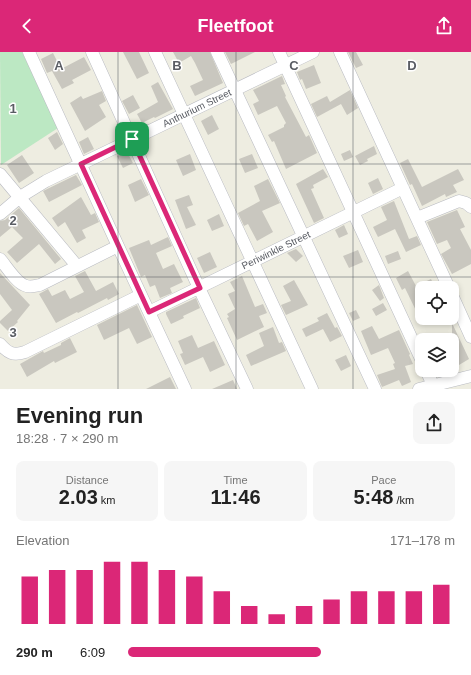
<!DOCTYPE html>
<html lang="en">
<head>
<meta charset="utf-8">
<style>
  :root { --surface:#fff; --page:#f6f6f6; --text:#222; --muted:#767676; --accent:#db2777 }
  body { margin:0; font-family:Arial,sans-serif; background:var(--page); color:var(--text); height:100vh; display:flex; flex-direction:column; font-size:15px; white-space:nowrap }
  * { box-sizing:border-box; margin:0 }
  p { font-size:13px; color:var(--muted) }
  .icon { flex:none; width:22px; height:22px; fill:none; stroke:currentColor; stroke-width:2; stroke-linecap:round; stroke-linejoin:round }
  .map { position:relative; height:337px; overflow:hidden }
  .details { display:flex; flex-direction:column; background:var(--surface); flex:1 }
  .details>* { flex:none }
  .fabs { position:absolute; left:415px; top:229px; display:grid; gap:8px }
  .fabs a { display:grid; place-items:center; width:44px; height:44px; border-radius:8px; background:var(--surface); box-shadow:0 2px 6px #0003; font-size:20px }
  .pin { position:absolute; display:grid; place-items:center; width:34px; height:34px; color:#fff; margin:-17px; border-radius:8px; box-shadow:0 2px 6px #0006 }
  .round { display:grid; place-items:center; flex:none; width:42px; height:42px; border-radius:8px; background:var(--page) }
  .head { display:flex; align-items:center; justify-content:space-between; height:68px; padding:0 16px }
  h1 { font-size:22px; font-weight:700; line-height:30px }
  .figures { display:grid; grid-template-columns:repeat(3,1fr); gap:6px; height:68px; padding:4px 16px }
  .figures div { display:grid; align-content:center; border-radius:8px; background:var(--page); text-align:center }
  .figures b { font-size:20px; font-weight:700 }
  .figures small { font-size:11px; font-weight:400 }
  .figures p { font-size:11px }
  .chart { height:112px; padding:8px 16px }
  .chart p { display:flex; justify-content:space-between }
  .chart svg { width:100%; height:72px; margin-top:4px; stroke:var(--accent); stroke-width:6 }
  ul { padding:0 16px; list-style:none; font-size:13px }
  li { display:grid; grid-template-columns:64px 48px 1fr; align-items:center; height:30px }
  li i { height:10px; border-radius:5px; background:var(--accent) }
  header { display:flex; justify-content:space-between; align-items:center; height:52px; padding:0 16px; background:var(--accent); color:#fff; font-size:18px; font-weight:700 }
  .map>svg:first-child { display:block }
</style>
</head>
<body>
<header><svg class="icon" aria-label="back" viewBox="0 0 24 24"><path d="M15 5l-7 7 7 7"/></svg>Fleetfoot<svg class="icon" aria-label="share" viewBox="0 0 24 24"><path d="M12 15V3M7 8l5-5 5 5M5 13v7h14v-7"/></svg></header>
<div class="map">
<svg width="471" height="337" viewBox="0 0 471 337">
  <rect width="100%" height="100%" fill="#eeede1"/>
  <path fill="#bce8c3" d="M0,0h22l36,76 -57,37z"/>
  <path fill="#c9c7bf" d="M123,0h16l10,21 -12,6z
    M173,0h37l13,31 -28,13 -5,-10 13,-6 -8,-17 -4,-7 -12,7z
    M225,0h30l-24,12z
    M348,0h8l7,13 -7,3z
    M53,1l8,16 23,-12 7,13 -19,10 2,3 -12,6 -10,-18 -5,2 -6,-14z
    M314,13l7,18 -15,6 -4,-10 -2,1 -3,-8z
    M282,24l3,8 -4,1 5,11 -1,1 21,40 3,-2 8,18 -31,16 -12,-28 -2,1 -4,-7 16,-8v-2l2,-2 -9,-17 -19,9 -5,-11 6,-3 -6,-11z
    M158,30l15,27 -18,9 -1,-1 -12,6 -5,-9 21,-12 -7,-16z
    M350,38l8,18 -11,7 -6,-11 -24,13 -6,-13 16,-8 3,6z
    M102,39l4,10 -7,4 7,12 -21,14 -15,-28 11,-7 2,3z
    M133,43l7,13 -11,6 -7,-13z
    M212,63l7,14 -11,6 -7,-14z
    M57,80l6,12 -8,6 -7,-12z
    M88,85l6,12 -10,5 -5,-12z
    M374,94l3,8 -10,5 1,2 -8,4 -5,-9z
    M350,98l3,7 -9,4 -3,-7z
    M127,100l6,11 -10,5 -6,-12z
    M190,102l6,16 -13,6 -7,-16z
    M252,102l6,14 -13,5 -6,-14z
    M22,103l12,18 -15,10 -12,-18z
    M408,107l14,28 36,-18 6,11 -11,5 4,7 -11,5 -1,-3 -23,12 -10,-22 -2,1 -10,-22z
    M323,117l5,8 -15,8 1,3 -3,1 13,29 -10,5 -18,-39z
    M76,123l6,10 -33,17 -6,-11z
    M378,126l5,11 -10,5 -5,-11z
    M141,127l8,16 -14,7 -7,-17z
    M268,127l12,24 -18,8 11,21 -16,9 -9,-17 -4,2 -6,-13 22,-12 -6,-15z
    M189,143l4,10 -6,2 9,18 -10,4 -11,-29z
    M81,145l10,18 4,-2 4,9 -17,8 4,8 -9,5 -12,-21 -7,5 -6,-9z
    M394,149l15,38 8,-3 4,9 -15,7 -11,-23 -17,8 -5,-10 14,-7 -6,-13z
    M19,156l42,51 -6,5 -16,-20 -22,19 -10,-11 16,-14 -11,-11 -12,10v-16l5,-1z
    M457,158l8,17 -5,2 11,21v14l-19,10 -11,-20 10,-6 -4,-8 -10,4 -10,-22z
    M219,162l5,12 -12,5 -5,-11z
    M344,173l4,9 -9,4 -4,-8z
    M168,185l4,9 -16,7 7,16 11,-5 9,18 -13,6 2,5 -12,5 -5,-13 -5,2 -5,-12 -4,2 -12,-29 20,-8 2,5z
    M296,197l7,7 -7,6 -9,-9z
    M358,198l5,12 -14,6 -6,-12z
    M398,199l3,8 -13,5 -3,-8z
    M210,200l7,15 -13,6 -7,-15z
    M85,219l11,20 17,-9 6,12 -11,6 -1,-2 -29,15 -1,-1 -21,11 -17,-29 9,-5 4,7 13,-6 5,9 14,-7 -9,-16z
    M408,219l8,15 15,-7 4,9h-13v35l-17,-35 -3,2 -6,-12z
    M0,221l30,32 -13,16 1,1 -10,9 -8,-8v-2l12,-11 -12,-16z
    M242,224l13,31 8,-3 4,9 -8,3 5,11 -27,13 -10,-22 2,-1 -2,-3 8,-5 -7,-15 7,-3 -5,-9z
    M294,228l14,25 -22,10 -5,-10 10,-4 -8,-15z
    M379,233l5,13 -4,3 -8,-11z
    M196,246l4,10 -17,8 1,2 -13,6 -5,-10v-2z
    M383,251l4,7 -11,6 -4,-7z
    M137,253l15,32 -15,7 -8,-16 -25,12 -7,-15z
    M356,258l4,8 -7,3 -4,-8z
    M327,261l8,15 2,-1 5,9 -12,6 -7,-13 -17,8 -4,-8 17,-8 -2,-3z
    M452,271l17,36 -10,6 -7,-12z
    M372,274l7,13 20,-9 11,24 -1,1 4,9 -8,2 6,16 -9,4 -3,-6 -17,7 -5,-12 18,-6 -2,-5 2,-1 -7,-15 -17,7 -10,-24z
    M273,275l6,16 3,-1 4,9 -35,15 -5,-11 18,-9 -5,-13z
    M192,283l6,13 16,-7 11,24 -15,7 -7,-15 -18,8 -5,-11 3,-1 -5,-12z
    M70,286l7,14 -22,11 -1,-2 -27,16 -7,-13 23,-13 1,2 17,-8v-2z
    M346,303l5,11 -10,5 -6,-11z
    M170,325l6,12h-30z
    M233,328l4,9h-25z"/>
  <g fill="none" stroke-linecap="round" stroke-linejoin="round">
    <g stroke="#b9bbc2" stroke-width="13">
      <path id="street" d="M29,0l89,194
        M92,0l107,236 48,101
        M155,0l157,337
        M217,0l158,337
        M279,0l143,309
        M340,0l109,236
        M0,122l77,92
        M0,162l20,-17 26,-16 267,-129
        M417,166l42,-17 7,2 5,4
        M0,207c6,7 16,23 24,26 5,3 11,1 16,0l78,-39 67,143
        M452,243l19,42
        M149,260l254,-124
        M0,292c8,9 13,12 25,8l116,-57
        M426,318l7,15
        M419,337l52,-13"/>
    </g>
    <use href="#street" stroke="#fff" stroke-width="12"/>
  </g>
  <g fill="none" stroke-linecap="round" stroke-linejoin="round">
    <g stroke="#fff" stroke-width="8">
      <path id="route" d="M132,87l68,149 -51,24 -68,-148z"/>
    </g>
    <use href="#route" stroke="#db2777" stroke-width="5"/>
  </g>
  <path fill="none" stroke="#5a5d64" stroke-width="1" stroke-opacity="0.55" d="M118,0v337M236,0v337M353,0v337M0,112h471M0,225h471"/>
  <g text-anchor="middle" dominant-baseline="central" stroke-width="3" stroke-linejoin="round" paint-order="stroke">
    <g font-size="10" fill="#5a5d64" stroke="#fff">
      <text transform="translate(197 56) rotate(-26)">Anthurium Street</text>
      <text transform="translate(276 198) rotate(-26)">Periwinkle Street</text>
    </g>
  </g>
  <g font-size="13" text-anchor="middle" font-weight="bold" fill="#5a5d64" stroke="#fff" stroke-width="3" stroke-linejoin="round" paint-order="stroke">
    <text x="59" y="18">A</text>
    <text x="177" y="18">B</text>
    <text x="294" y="18">C</text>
    <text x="412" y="18">D</text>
    <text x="13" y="61">1</text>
    <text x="13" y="173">2</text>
    <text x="13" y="285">3</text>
  </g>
</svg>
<div class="fabs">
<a><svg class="icon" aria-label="locate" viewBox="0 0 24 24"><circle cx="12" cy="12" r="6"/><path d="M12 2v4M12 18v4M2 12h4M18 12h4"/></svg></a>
<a><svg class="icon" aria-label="layers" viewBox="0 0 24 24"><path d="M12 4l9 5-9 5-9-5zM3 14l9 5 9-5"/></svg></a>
</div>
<div class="pin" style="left:132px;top:87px;background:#1e9e55"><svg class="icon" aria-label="arrive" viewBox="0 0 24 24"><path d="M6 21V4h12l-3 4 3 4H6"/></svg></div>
</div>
<section class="details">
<div class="head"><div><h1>Evening run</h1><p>18:28 · 7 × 290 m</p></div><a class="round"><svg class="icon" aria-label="share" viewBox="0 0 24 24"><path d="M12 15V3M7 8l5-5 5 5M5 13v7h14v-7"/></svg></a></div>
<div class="figures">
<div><p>Distance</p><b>2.03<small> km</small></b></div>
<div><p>Time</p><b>11:46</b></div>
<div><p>Pace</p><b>5:48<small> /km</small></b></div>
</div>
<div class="chart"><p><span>Elevation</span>171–178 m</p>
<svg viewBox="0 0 160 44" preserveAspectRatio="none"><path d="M5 44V15M15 44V11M25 44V11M35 44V6M45 44V6M55 44V11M65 44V15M75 44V24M85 44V33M95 44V38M105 44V33M115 44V29M125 44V24M135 44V24M145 44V24M155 44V20"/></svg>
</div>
<ul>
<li><b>290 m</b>6:09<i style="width:59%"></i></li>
</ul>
</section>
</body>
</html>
